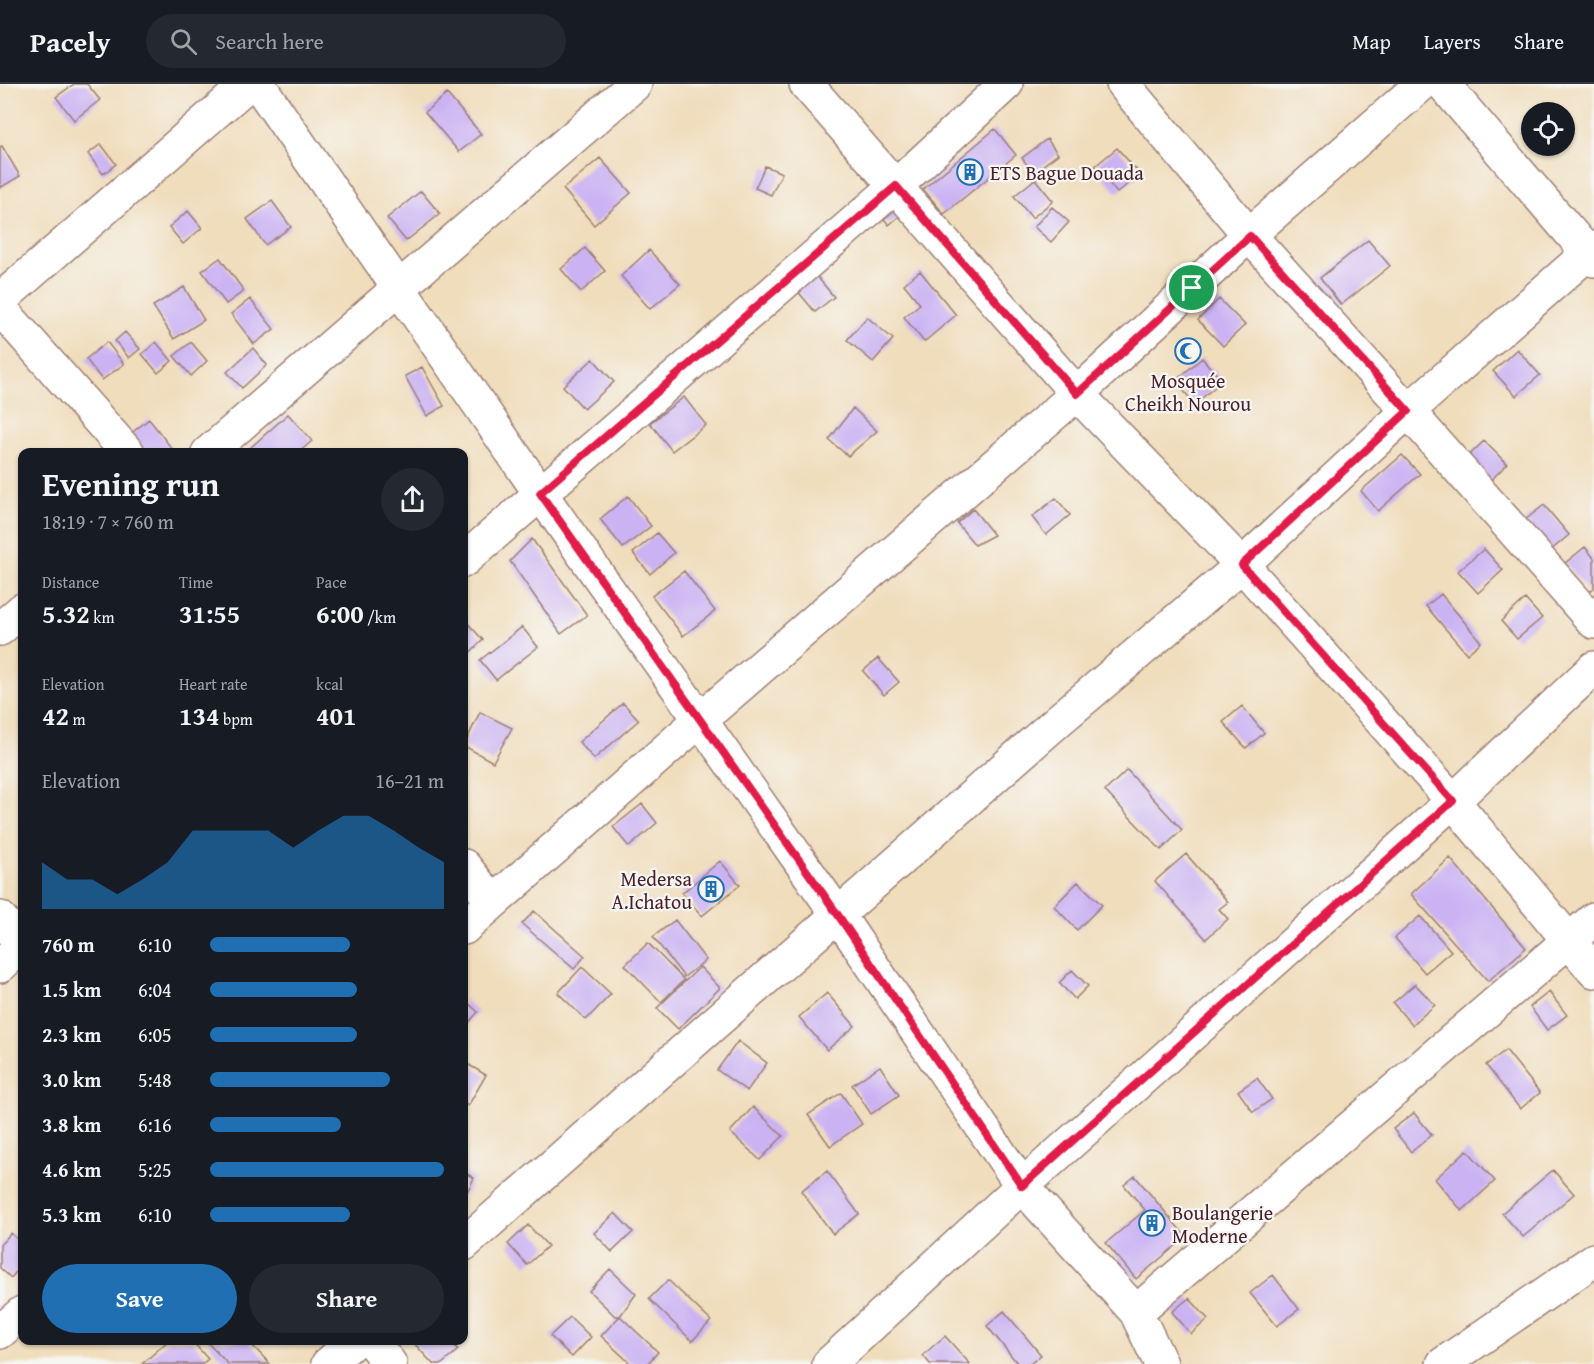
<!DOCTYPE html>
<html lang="en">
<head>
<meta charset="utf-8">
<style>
  :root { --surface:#171b24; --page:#242831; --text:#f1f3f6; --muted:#9ea1a6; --line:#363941; --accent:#1f6fb2 }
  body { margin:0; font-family:"Gentium Book Plus",serif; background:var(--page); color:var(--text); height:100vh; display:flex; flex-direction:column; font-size:22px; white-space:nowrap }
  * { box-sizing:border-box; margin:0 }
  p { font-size:20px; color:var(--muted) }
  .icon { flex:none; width:33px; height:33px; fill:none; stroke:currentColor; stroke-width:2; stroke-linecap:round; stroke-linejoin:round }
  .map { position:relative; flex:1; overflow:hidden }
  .sheet { position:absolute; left:18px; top:364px; width:450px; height:897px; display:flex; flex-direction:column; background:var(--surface); border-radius:12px; box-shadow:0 2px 4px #0004 }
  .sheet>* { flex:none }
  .controls { position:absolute; left:1521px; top:18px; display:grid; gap:12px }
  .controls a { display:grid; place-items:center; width:54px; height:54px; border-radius:50%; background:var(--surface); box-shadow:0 2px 4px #0004; font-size:30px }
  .pin { position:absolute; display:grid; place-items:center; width:51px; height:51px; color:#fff; margin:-26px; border:3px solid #fff; border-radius:50%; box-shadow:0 2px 6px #0007 }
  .round { display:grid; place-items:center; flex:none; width:63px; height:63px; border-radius:32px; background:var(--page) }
  .head { display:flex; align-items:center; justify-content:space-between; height:102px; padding:0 24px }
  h1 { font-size:33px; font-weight:800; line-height:45px }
  .figures { display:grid; grid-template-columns:repeat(3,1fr); gap:9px; height:102px; padding:6px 24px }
  .figures div { display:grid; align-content:center }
  .figures b { font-size:26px; font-weight:800 }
  .figures small { font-size:16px; font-weight:400 }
  .figures p { font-size:16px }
  .chart { height:168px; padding:12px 24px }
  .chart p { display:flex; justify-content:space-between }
  .chart svg { width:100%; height:108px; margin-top:6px; fill:var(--accent); opacity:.7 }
  .cta { display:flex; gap:12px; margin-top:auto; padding:12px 24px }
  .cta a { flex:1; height:69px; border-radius:36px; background:var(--accent); color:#fff; font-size:24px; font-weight:800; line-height:69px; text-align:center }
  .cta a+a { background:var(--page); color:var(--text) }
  ul { padding:0 24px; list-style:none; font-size:20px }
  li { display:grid; grid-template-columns:96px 72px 1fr; align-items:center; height:45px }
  li i { height:15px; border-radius:8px; background:var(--accent) }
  header { display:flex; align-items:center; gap:36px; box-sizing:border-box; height:84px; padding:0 30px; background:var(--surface); border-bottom:2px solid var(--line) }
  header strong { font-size:28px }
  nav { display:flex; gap:33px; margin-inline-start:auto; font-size:21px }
  .search { width:420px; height:54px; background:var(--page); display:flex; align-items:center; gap:15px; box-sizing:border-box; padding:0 21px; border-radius:33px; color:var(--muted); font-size:22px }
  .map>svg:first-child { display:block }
</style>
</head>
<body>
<header>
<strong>Pacely</strong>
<div class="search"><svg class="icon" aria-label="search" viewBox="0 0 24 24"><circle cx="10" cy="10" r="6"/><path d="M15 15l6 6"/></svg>Search here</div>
<nav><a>Map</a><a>Layers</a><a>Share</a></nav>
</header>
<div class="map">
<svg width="1594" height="1280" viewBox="0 0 1594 1280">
  <rect width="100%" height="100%" fill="#f6f6f2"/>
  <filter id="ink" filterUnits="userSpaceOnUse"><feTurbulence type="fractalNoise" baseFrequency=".0167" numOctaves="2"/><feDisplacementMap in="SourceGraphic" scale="12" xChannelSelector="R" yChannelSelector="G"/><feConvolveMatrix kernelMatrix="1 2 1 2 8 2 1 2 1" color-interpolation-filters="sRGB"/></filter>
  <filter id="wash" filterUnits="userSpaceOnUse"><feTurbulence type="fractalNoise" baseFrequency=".008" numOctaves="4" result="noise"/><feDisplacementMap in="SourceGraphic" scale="24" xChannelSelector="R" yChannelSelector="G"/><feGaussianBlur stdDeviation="1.35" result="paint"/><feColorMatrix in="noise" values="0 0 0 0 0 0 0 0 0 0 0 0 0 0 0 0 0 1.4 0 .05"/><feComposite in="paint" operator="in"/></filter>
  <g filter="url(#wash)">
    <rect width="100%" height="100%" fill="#f0ddbc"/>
    <g id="blocks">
      <path fill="#cbb2f3" d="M74,0h13l13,16 -26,20 -18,-23z
        M447,10l34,40 -22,18 -34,-40z
        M995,45l21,26 -72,59 -21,-25z
        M1047,55l11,15 -25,19 -11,-15z
        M101,60l15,20 -13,10 -15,-20z
        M2,62l18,30 -20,12v-41z
        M1117,64l23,26 -23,19 -22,-27z
        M600,74l31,35 -37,32 -31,-36z
        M765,82l17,7 -11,22 -16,-7z
        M1035,95l18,22 -21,17 -18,-22z
        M421,107l19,23 -34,27 -19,-23z
        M272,117l19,26 -26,18 -18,-26z
        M892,118l10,12 -13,11 -5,-6z
        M1052,123l17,15 -18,20 -17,-15z
        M188,127l14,17 -19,16 -14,-17z
        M1368,156l22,26 -49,39 -21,-27z
        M585,164l20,23 -24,21 -20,-23z
        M649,166l31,34 -30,25 -29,-33z
        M220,174l24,33 -18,13 -24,-33z
        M920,187l36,44 -32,27 -20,-25 16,-13 -16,-20z
        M815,190l19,23 -19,15 -19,-23z
        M184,203l20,33 -30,19 -21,-33z
        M250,215l24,30 -20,15 -23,-30z
        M1219,215l26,26 -22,21 -25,-26z
        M867,233l26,22 -20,23 -26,-22z
        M125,248l15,17 -11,9 -14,-17z
        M107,258l17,22 -22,16 -16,-21z
        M156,258l16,19 -14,12 -16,-19z
        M191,258l16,19 -16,15 -17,-20z
        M253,264l14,17 -25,23 -15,-16z
        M1517,265l23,26 -24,21 -23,-25z
        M1202,274l20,23 -27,23 -20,-23z
        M593,275l21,23 -30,27 -21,-23z
        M422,283l22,39 -17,10 -22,-40z
        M684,313l22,28 -34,26 -22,-28z
        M853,324l24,23 -29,25 -19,-16z
        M288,330l24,27 -14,12h-43l-5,-5z
        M149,335l24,31 -5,3h-24l-15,-18z
        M1484,357l23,23 -20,20 -24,-23z
        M1402,371l18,19 -42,37 -17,-20z
        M628,412l23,30 -28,22 -23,-29z
        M1056,414l14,17 -24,20 -14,-18z
        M1544,421l25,30 -19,16 -25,-31z
        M973,425l21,26 -19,10 -18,-22z
        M657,449l17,20 -24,21 -17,-21z
        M532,455l55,76 -26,19 -51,-73z
        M1585,463l9,11v30l-5,4 -24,-29z
        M1484,465l19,21 -25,23 -20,-22z
        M684,487l31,40 -32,25 -31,-40z
        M1441,510l40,48 -14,12 -41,-48z
        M1525,515l17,19 -25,21 -16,-18z
        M464,535l19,21 -19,18z
        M522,543l16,20 -42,33 -16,-20z
        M878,574l21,24 -15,13 -21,-24z
        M623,619l16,17 -45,39 -15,-17z
        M1242,622l22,27 -18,15 -23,-26z
        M480,628l32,16 -19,34 -29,-16z
        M1127,686l55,60 -21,20 -56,-59z
        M642,720l15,19 -28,24 -16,-20z
        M1186,770l42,48 -9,7 9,10 -22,20 -51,-58z
        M1450,774l76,90 -38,33 -77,-87z
        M720,777l20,24 -38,31 -20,-23z
        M1078,798l24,23 -25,25 -23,-24z
        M534,827l51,45 -11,13 -52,-45z
        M1420,832l31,35 -26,22 -30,-35z
        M675,836l31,40 -22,17 -31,-40z
        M648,859l36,37 -23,22 -36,-37z
        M582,883l29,27 -25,26 -28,-27z
        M700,883l20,21 -42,41 -21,-21z
        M1072,886l16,16 -13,13 -16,-16z
        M1415,900l20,21 -23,20 -19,-22z
        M1549,908l18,23 -20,15 -17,-23z
        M827,909l28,33 -28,24 -28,-33z
        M464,915l14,13 -14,16z
        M738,957l29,22 -20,28 -30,-21z
        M1506,966l34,43 -20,16 -34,-44z
        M464,978l22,13 -18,31 -4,-3z
        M880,982l19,29 -28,19 -19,-29z
        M1257,994l15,21 -19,13 -15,-21z
        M841,1009l21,31 -32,22 -22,-31z
        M753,1023l30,29 -23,24 -30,-28z
        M1414,1029l18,22 -21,17 -18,-23z
        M1467,1066l28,31 -33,30 -27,-32z
        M1553,1086l21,24 -51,43 -21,-24z
        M827,1087l32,43 -26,20 -32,-43z
        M464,1088l10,6 -10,20z
        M1135,1092l51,61 -50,42 -30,-36 39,-33 -21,-25z
        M615,1129l18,19 -21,20 -18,-19z
        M528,1141l20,21 -21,19 -19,-21z
        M11,1149l11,11v21l-11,13 -11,-10v-23z
        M610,1185l26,25 -16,22h-5l-26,-25z
        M1273,1191l26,34 -22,17 -27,-33z
        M668,1196l43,41 -19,20 -43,-42z
        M1189,1214l19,21 -17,15 -19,-22z
        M1004,1227l37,44 -11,9h-12l-31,-38z
        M620,1232l38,36 -11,12h-16l-30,-28z
        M570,1233l21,20 -19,20 -22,-21z
        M945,1252l25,28h-40l-7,-9z
        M168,1257h24l16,18 -6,5h-60z
        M206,1257h42l22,23h-42z
        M412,1257h38l8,9 -16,14h-9z"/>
    </g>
  </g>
  <g filter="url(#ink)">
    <use href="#blocks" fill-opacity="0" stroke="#9d7e74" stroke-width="1.5"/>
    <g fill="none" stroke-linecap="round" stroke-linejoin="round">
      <g stroke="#9d7e74" stroke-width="36">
        <path id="minor" d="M258,0l282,409 298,422 184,271 114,126 25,52
          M806,0l271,310 165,171 211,236 141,170
          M1123,0l126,151 159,176 186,211
          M1443,0l151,176
          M0,216l248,-216
          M0,224l128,145
          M208,369l427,-369
          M464,476l432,-374 110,-102
          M0,545l22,-19
          M464,782l29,36
          M0,834l22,26
          M464,844l236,-208 377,-326 172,-159 173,-151
          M0,882l22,-20
          M464,1160l596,-525 182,-154 166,-154 186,-163
          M1136,1228l458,-393
          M0,1248l22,-19
          M371,1257l19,23
          M328,1280l26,-23
          M829,1280l193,-178 431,-385 141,-133"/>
      </g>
      <g stroke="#9d7e74" stroke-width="36">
        <path id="major" d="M1443,1280l151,-104"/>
      </g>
      <use href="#minor" stroke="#fff" stroke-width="33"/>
      <use href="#major" stroke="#fff" stroke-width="33"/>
    </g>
  </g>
  <g fill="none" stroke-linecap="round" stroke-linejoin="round" filter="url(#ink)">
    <g stroke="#fff" stroke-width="12">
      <path id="route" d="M896,102l181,208 173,-158 158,175 -166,154 211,236 -431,385 -184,-271 -298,-422z"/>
    </g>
    <use href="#route" stroke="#e11d48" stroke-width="8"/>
  </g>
  <defs>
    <g id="building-ring" transform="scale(1.35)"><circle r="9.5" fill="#f6f6f2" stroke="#1f6fb2" stroke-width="1.5"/><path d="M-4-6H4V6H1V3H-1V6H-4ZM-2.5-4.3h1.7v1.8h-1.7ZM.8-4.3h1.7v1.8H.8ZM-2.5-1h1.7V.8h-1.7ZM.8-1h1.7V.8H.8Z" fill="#1f6fb2"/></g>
    <g id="mosque-ring" transform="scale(1.35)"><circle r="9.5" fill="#f6f6f2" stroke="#1f6fb2" stroke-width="1.5"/><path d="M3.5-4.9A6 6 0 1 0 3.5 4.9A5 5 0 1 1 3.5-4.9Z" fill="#1f6fb2"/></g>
  </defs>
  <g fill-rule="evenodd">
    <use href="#building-ring" x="970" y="88"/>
    <use href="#mosque-ring" x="1188" y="267"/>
    <use href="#building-ring" x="711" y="805"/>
    <use href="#building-ring" x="1152" y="1139"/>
  </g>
  <g text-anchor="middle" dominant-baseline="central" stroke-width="4.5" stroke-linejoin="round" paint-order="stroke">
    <g font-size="20" fill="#4a1f2b" stroke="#f6f6f2" text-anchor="start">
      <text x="990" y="88">ETS Bague Douada</text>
      <text x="1188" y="296" text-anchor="middle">Mosquée<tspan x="1188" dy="23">Cheikh Nourou</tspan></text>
      <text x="692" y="794" text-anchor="end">Medersa<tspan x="692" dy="23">A.Ichatou</tspan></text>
      <text x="1172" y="1128">Boulangerie<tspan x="1172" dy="23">Moderne</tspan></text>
    </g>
  </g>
</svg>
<div class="controls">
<a><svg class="icon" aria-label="locate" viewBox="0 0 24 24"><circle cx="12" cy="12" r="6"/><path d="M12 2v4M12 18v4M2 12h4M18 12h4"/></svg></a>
</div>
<div class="pin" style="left:1192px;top:204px;background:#1e9e55"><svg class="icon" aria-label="arrive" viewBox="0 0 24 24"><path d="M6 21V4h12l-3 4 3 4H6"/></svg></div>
<section class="sheet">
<div class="head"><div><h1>Evening run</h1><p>18:19 · 7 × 760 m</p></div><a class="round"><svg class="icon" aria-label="share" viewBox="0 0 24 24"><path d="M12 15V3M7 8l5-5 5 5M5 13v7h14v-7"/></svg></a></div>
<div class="figures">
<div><p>Distance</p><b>5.32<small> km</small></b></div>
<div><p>Time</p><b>31:55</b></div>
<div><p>Pace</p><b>6:00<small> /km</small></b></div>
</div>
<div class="figures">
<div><p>Elevation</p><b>42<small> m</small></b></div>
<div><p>Heart rate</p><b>134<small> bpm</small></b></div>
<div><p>kcal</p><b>401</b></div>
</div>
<div class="chart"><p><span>Elevation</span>16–21 m</p>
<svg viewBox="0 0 160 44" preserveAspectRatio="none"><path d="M0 44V25L10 32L20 32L30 38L40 32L50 25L60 12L70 12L80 12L90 12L100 19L110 12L120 6L130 6L140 12L150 19L160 25V44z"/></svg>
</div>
<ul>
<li><b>760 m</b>6:10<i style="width:60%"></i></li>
<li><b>1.5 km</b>6:04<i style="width:63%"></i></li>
<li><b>2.3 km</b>6:05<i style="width:63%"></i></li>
<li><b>3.0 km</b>5:48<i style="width:77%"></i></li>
<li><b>3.8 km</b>6:16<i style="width:56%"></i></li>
<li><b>4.6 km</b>5:25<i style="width:100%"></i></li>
<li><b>5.3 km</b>6:10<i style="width:60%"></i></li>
</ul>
<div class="cta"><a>Save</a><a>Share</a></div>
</section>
</div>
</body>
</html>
